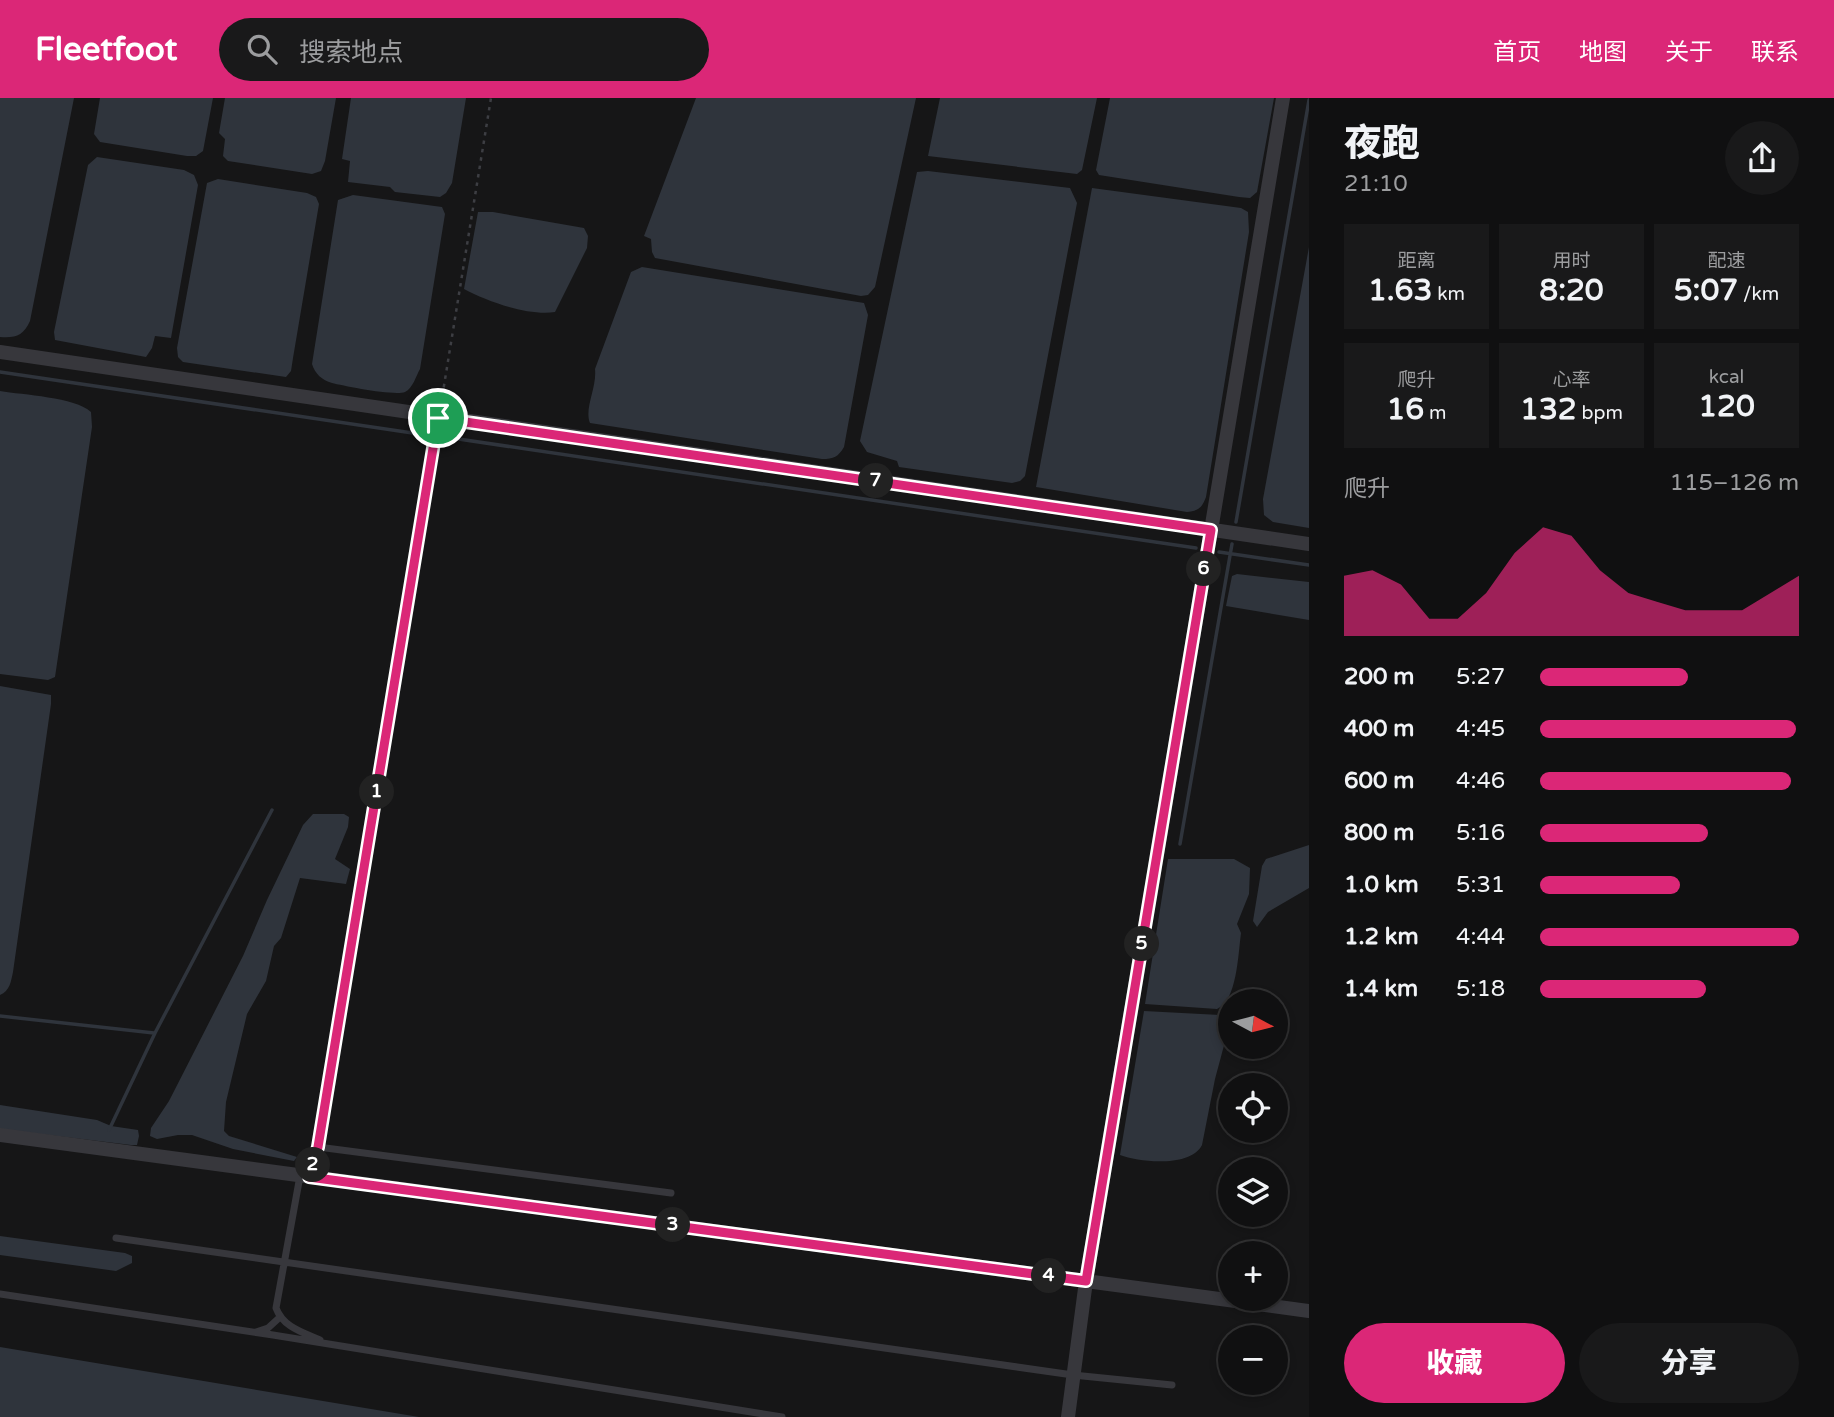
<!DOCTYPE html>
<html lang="zh">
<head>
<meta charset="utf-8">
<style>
  :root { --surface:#101011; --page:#19191a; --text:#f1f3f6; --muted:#9c9d9f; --line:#303031; --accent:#db2777 }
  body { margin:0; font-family:"Varela Round","Noto Sans SC",sans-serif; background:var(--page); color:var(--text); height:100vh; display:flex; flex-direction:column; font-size:26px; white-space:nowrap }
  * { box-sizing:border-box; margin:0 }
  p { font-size:23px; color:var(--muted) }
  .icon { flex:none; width:38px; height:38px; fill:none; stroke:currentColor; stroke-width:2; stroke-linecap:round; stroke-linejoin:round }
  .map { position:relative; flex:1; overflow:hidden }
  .side { display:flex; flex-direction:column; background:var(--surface); width:525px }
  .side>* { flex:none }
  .needle { width:46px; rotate:97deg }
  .tools { position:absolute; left:1218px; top:891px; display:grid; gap:14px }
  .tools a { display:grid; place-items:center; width:70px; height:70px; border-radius:50%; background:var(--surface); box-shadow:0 4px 10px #0003,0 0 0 2px var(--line); font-size:35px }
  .pin { position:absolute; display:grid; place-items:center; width:60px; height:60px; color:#fff; margin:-30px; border:4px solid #fff; border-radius:50%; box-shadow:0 2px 7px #0007 }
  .km { position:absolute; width:35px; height:35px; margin:-18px; border-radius:50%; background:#222; color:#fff; font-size:19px; line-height:35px; text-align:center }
  .round { display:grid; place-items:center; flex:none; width:74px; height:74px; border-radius:37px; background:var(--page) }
  .headline { display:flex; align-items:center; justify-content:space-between; height:119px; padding:0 35px }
  h1 { font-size:38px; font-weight:800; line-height:52px }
  .stats { display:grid; grid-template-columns:repeat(3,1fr); gap:10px; height:119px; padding:7px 35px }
  .stats div { display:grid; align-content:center; border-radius:0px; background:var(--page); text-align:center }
  .stats b { font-size:30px; font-weight:800 }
  .stats small { font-size:19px; font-weight:400 }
  .stats p { font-size:19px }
  .chart { height:196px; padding:14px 35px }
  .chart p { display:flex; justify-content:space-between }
  .chart svg { width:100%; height:126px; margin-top:7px; fill:var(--accent); opacity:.7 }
  .action { display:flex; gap:14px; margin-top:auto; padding:14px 35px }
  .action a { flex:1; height:80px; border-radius:42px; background:var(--accent); color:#fff; font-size:28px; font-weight:800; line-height:80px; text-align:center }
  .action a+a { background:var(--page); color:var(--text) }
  ul { padding:0 35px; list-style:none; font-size:23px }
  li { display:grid; grid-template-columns:112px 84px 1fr; align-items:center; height:52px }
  li i { height:18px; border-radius:9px; background:var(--accent) }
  header { display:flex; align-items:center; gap:42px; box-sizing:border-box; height:98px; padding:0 35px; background:var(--accent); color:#fff }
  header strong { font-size:33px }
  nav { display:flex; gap:38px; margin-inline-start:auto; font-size:24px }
  .search { width:490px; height:63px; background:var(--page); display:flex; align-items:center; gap:18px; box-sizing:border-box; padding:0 24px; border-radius:38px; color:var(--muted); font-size:26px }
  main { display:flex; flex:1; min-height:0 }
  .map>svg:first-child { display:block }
</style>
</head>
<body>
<header>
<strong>Fleetfoot</strong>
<div class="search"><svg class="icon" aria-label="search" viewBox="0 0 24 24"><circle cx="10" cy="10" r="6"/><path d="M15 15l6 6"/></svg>搜索地点</div>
<nav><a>首页</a><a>地图</a><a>关于</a><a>联系</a></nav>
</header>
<main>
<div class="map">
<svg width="1309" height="1319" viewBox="0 0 1309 1319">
  <rect width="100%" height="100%" fill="#161617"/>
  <path fill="#2f343c" d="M0,0h74l-44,223c-7,15 -14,17 -30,16z
    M100,0h113l-10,53 -7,5h-9l-87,-14 -6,-8z
    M225,0h111l-11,63 -4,10 -9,3 -84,-13 -5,-5 2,-17 -6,-6z
    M351,0h115l-14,85 -6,10 -6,4 -45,-5 -5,-5 -42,-5 2,-21 -8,-2z
    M696,0h220l-41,189 -7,8 -7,1 -206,-38 -3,-6 -1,-13 -7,-3z
    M940,0h157l-15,72 -5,4 -149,-18z
    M1110,0h164l-17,94 -7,6 -11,-1 -140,-22 -3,-5z
    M97,59l87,13 10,5 4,10 -27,153 -16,-2 -3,12 -6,9 -91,-17 -1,-8 34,-167z
    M928,73l142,17 7,15 -52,273 -5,5 -8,2 -113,-16 -2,-6 -30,-9 -7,-11 57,-269z
    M218,81l89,14 9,4 3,7 -26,154 -2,13 -5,6 -103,-15 -5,-5 -1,-9 30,-165z
    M1092,90l149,20 7,4 1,20 -43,265c-4,11 -8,14 -19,15l-151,-25z
    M353,97l89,12 3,7 -25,155c-4,7 -7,19 -15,23 -11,4 -61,-6 -73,-9 -10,-3 -17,-9 -20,-19l26,-164z
    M478,114h15l91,16 4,8 -1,12 -32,64c-26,4 -67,-10 -91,-23z
    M1309,149v281l-36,-6 -9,-7 -1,-16z
    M642,169l222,36 4,12 -24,132c-6,10 -10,12 -22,12l-232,-36c-6,-15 7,-35 5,-54l36,-97z
    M0,293c23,4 75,6 91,21l1,15 -37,250 -7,3 -48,-6z
    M1237,476l72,8v38l-83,-14 6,-30z
    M0,588l51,9v9l-38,268c-2,9 -3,19 -13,23z
    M313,716h31l5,3 -1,10 -13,32 15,10 -4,15 -46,-6 -19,60 -7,8 -8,35 -19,33 -21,88 -2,29 5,5 68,21 -3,4 -61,-12 -41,-14h-14l-21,4 -7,-3 1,-8 18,-27 74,-145 24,-56 36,-75z
    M1309,747v43l-41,24 -11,15 -4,-6 9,-55 4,-7z
    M1168,761h66l16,9 -1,26 -12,30 4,9c-3,22 -4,68 -24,76l-72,-5z
    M1144,913l76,4 5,10 1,13 -11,41 -13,66c-11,22 -61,18 -82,10z
    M0,1007l97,15 14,6 27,4 1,6 -2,9h-6l-131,-16z
    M0,1138l125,17 7,3v7l-16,8 -116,-16z
    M0,1249l419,70h-419z"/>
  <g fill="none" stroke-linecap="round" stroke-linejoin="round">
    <path stroke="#2f343c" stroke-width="3.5" d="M0,274l426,63
      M445,339l751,111
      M1236,424l73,-422
      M1219,454l90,13
      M1180,746l52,-300
      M0,918l154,17
      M109,1032l46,-97 117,-223"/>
    <path stroke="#3d3e43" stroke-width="2.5" stroke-dasharray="3.5 5" stroke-linecap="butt" d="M441,306l50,-306
      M320,1038l117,-708"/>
    <path stroke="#37373c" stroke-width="7" d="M318,1049l353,46
      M300,1078l-24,132c7,19 26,24 44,32
      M116,1140l957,137 99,10
      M0,1196l273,41 509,82
      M256,1234l12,-4 11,-10"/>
    <path stroke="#37373c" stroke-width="14" d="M0,254l1309,192
      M0,1037l1309,176
      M1068,1319l18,-136 197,-1183"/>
  </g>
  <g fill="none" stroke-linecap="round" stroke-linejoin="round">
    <g stroke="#fff" stroke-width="14">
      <path id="route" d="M438,320l773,112 -125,751 -777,-104 9,-30z"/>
    </g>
    <use href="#route" stroke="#db2777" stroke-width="9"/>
  </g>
</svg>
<div class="tools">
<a><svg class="needle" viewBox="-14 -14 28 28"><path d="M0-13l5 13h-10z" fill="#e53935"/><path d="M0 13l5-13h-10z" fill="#9c9d9f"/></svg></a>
<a><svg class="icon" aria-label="locate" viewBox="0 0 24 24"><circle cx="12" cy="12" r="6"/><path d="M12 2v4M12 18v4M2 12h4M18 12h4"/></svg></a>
<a><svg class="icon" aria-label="layers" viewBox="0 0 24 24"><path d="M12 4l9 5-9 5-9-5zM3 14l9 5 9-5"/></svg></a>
<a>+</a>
<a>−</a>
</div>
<div class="pin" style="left:438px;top:320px;background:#1e9e55"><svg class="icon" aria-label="arrive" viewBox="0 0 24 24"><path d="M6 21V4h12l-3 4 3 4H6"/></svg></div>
<b class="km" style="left:377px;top:694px">1</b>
<b class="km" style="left:313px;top:1067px">2</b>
<b class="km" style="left:673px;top:1127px">3</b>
<b class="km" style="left:1049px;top:1178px">4</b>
<b class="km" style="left:1142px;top:846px">5</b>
<b class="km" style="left:1204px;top:471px">6</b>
<b class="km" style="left:876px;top:383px">7</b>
</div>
<section class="side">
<div class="headline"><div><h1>夜跑</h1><p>21:10</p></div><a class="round"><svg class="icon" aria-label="share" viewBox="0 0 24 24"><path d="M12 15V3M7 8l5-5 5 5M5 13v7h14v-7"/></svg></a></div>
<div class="stats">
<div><p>距离</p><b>1.63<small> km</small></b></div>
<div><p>用时</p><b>8:20</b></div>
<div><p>配速</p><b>5:07<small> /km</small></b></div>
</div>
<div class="stats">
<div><p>爬升</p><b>16<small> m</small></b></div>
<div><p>心率</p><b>132<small> bpm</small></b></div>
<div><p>kcal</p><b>120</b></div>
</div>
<div class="chart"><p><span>爬升</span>115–126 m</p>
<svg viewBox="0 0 160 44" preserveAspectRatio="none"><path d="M0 44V23L10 21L20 26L30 38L40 38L50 29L60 15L70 6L80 9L90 21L100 29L110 32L120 35L130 35L140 35L150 29L160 23V44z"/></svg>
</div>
<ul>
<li><b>200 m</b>5:27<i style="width:57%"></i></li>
<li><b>400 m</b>4:45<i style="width:99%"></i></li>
<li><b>600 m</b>4:46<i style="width:97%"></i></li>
<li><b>800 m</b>5:16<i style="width:65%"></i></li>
<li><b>1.0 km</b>5:31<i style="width:54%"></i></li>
<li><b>1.2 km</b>4:44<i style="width:100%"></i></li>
<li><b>1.4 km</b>5:18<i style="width:64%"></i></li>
</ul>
<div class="action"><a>收藏</a><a>分享</a></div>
</section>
</main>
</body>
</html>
